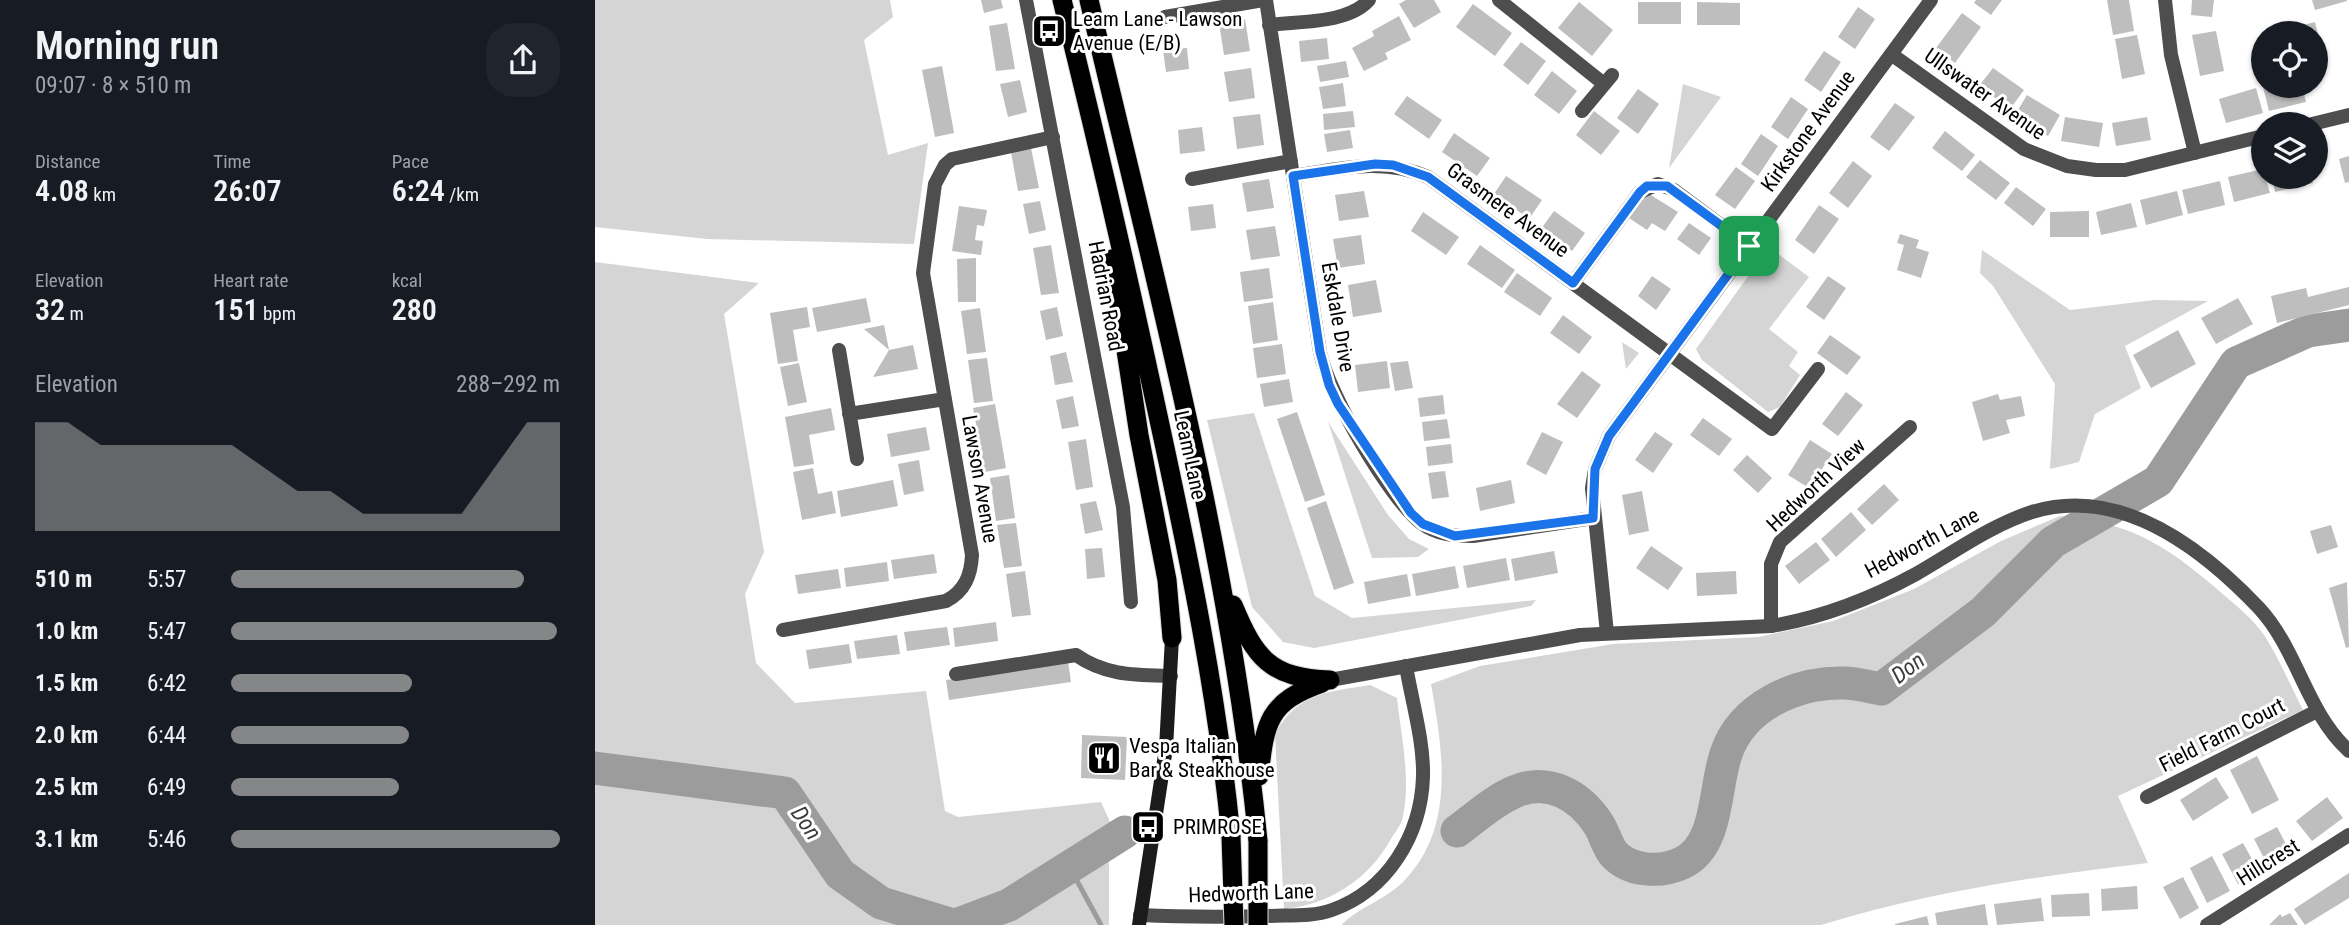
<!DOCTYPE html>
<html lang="en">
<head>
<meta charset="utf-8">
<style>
  :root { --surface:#171b24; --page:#20242c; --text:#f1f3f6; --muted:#9ea1a6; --accent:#858687 }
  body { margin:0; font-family:"Roboto Condensed",sans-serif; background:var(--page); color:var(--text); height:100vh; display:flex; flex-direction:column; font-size:26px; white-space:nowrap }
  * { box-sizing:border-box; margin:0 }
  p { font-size:23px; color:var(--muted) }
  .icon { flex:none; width:38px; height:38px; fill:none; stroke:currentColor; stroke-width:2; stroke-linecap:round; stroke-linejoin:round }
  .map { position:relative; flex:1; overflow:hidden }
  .sheet { display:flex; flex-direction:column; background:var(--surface); width:595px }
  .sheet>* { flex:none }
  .controls { position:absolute; left:1656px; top:21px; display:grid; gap:14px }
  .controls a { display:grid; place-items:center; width:77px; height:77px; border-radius:50%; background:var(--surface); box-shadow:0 2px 5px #0004; font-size:35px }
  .pin { position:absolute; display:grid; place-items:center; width:60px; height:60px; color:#fff; margin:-30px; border-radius:14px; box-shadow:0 4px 10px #0006 }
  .round { display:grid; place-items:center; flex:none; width:74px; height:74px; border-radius:28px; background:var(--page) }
  .headline { display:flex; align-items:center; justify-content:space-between; height:119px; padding:0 35px }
  h1 { font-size:38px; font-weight:600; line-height:52px }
  .figures { display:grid; grid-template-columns:repeat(3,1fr); gap:10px; height:119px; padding:7px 35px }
  .figures div { display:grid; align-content:center }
  .figures b { font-size:30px; font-weight:600 }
  .figures small { font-size:19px; font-weight:400 }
  .figures p { font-size:19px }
  .chart { height:196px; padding:14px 35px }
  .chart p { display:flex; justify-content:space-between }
  .chart svg { width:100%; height:126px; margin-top:7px; fill:var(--accent); opacity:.7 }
  ul { padding:0 35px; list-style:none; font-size:23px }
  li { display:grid; grid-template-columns:112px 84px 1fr; align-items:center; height:52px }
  li i { height:18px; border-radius:9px; background:var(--accent) }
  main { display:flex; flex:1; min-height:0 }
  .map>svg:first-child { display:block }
</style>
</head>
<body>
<main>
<section class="sheet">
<div class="headline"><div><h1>Morning run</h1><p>09:07 · 8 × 510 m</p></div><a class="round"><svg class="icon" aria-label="share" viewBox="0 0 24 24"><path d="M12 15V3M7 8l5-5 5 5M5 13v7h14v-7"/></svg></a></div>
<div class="figures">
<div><p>Distance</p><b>4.08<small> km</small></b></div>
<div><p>Time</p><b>26:07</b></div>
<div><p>Pace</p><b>6:24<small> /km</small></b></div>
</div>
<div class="figures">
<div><p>Elevation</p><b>32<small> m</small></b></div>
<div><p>Heart rate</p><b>151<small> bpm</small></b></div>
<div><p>kcal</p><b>280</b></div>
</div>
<div class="chart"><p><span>Elevation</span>288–292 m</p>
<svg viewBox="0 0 160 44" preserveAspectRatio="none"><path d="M0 44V6L10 6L20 14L30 14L40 14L50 14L60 14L70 22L80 30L90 30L100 38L110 38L120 38L130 38L140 22L150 6L160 6V44z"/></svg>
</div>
<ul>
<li><b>510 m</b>5:57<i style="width:89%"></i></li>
<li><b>1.0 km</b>5:47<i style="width:99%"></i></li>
<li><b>1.5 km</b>6:42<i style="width:55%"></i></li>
<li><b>2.0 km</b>6:44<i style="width:54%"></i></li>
<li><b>2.5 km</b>6:49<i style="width:51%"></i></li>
<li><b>3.1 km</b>5:46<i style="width:100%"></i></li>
</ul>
</section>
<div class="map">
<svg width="1754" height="925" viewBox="0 0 1754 925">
  <rect width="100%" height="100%" fill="#fff"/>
  <path fill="#d5d5d5" d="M0,0h295l3,17 -29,23 24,115 40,-12 -14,101 -207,-5 -112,-12z
    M1088,84l38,13 -52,71z
    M1174,247l40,30 -40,52 29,23 -9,14 11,9 -20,32 -12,5 -66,-52 -6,-11z
    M1387,250l88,60 85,-10 53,1 -83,45 16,42 -46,26 -16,48 -29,7 5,-85 -62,-98 -13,-13z
    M0,262l164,21 -35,31 40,238 -19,42 11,69 39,40 131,-12 19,120 13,6 143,-15 18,40 -10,4v79h-514z
    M1027,342l17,11 -13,16z
    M659,413l61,183 37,22 184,-18 -5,6 -217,42 -31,-6 -31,-35 -45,-187z
    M733,422l60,93 21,24 20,10 -11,8 -46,1z
    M1465,516c71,7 104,28 157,73 17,15 37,30 49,49 14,23 25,48 37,72l-185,86 30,67c-111,13 -220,29 -327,62h-480c18,-18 44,-25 62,-43 53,-54 40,-130 28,-198l49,-18 133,-22 145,-7 75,-16 81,-32 87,-48z
    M775,685l27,13c4,38 14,79 6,118 -1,8 -8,16 -12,23 -22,40 -62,66 -107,70l-9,-175c22,-41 53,-42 95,-49z"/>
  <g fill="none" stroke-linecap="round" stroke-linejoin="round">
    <path stroke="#9c9c9c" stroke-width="5" d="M474,866l32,59"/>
    <path stroke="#9c9c9c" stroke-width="33" d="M0,768l190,25 55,81 41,29 72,22
      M862,831c18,-13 36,-30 57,-39 34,-15 66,3 85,33 5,8 8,20 14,28 16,19 48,20 69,10 37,-17 32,-75 44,-109 16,-48 70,-72 118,-71 12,0 25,4 37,6l102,-77 70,-70 105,-61 78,-118 72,-32 41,-6
      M361,925l53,-20 116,-73"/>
  </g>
  <path fill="#bebebe" d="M386,0h20l2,8 -19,5z
    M811,0h28l7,12 -27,16 -15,-24z
    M1381,0h26l-11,15 -17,-12z
    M1512,0h22l5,31 -21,4z
    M1597,0h22l-2,17 -21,-2z
    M1717,0h35v1l-32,9z
    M984,2l34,28 -21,26 -34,-28z
    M1043,2h43v22h-43z
    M1102,2l43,1v22h-43z
    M878,4l39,29 -17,23 -39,-29z
    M1263,7l17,12 -20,30 -17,-12z
    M1367,13l19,14 -26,36 -19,-15z
    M804,16l12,24 -26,13 3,6 -24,12 -12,-23 22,-12 -2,-5z
    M650,19l5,32 -26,4 -5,-32z
    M1720,22l10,39 -10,2v-30h-21l-2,-5z
    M412,23l8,46 -19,2 -7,-45z
    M1621,31l8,40 -24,5 -8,-41z
    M1542,35l8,39 -23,5 -7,-40z
    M732,38l2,21 -28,3 -2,-21z
    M926,42l25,19 -18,24 -25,-20z
    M592,48l2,21 -23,3 -3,-22z
    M1229,51l17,11 -20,30 -17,-12z
    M751,61l3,16 -29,5 -3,-16z
    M347,66l12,67 -19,4 -13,-67z
    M656,68l4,30 -26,4 -5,-30z
    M1398,68l31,22 -14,19 -31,-23z
    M957,71l25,20 -18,23 -25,-19z
    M425,80l7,32 -19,5 -8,-33z
    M748,83l3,23 -23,3 -4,-22z
    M1674,86h33l4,16 -37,9 -6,-24z
    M1661,88l7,25 -37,10 -7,-24z
    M1043,89l21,15 -21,30 -21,-16z
    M1432,95l33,20 -12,21 -33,-21z
    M812,96l35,24 -13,19 -35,-25z
    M1196,97l17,12 -20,30 -17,-12z
    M1300,103l20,14 -26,34 -19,-14z
    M758,111l2,16 -31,3 -1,-16z
    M999,111l26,20 -19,24 -25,-20z
    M665,114l4,31 -27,4 -4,-32z
    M1470,117l38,6 -4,24 -38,-6z
    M1552,117l4,23 -35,6 -4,-23z
    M607,127l3,24 -25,3 -2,-24z
    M755,130l3,18 -26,4 -3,-18z
    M1350,131l30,24 -13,16 -30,-23z
    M859,133l36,25 -13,18 -35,-24z
    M1166,134l17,12 -20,30 -17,-12z
    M436,148l8,40 -21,3 -7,-39z
    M1754,156v26l-4,1 -6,-24z
    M1385,160l30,23 -14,17 -30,-23z
    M1258,161l19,15 -24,32 -19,-15z
    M1141,167l19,14 -20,28 -20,-14z
    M1668,169l7,24 -36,9 -6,-25z
    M911,176l36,24 -13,19 -35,-25z
    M1677,177h40l1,6 -38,9z
    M674,179l5,29 -27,4 -5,-29z
    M1625,181l5,24 -37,9 -6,-24z
    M1421,187l30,22 -13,17 -29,-23z
    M769,191l5,26 -30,4 -4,-26z
    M1582,191l6,24 -37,10 -6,-25z
    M1051,192l32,20 -13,19 -13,-8 -5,7 -18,-12z
    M445,201l6,29 -17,4 -6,-30z
    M1536,203l6,24 -36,8 -5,-23z
    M618,204l3,24 -25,3 -3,-24z
    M1224,205l20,14 -25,35 -19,-14z
    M364,206l28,4 -3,16 -7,-1 -2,15 8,1 -2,14 -29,-4z
    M959,211l31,22 -13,18 -31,-22z
    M1494,211v26h-39v-25z
    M828,212l36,25 -13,18 -35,-24z
    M1094,223l22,15 -12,17 -22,-16z
    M680,226l5,30 -29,4 -5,-30z
    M1305,234l19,6 -3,8 13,4 -8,26 -24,-8 7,-25 -7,-2z
    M766,235l4,29 -27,4 -5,-29z
    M456,245l8,48 -18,2 -8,-47z
    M885,245l35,25 -13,18 -35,-24z
    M381,258v44h-18l-1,-43z
    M674,268l4,30 -29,4 -4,-30z
    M922,273l35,25 -12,18 -36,-24z
    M1057,276l19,13 -15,21 -18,-14z
    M1233,276l18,12 -22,32 -18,-13z
    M781,280l6,32 -29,5 -5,-32z
    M1754,287v18l-72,18 -6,-27 35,-8 2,9z
    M271,298l5,24 -54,10 -5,-24z
    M1643,298l15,26 -37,20 -15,-26z
    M678,302l5,38 -25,4 -5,-38z
    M212,307l3,20 -17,3 5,31 -20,3 -8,-51z
    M462,307l6,29 -17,4 -6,-29z
    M385,308l6,44 -19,2 -6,-43z
    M968,315l29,22 -13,17 -29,-21z
    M289,325l5,25 -25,-21z
    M1583,330l18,34 -45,24 -18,-33z
    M1235,335l31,22 -14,18 -30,-22z
    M687,344l4,30 -29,4 -4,-30z
    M318,345l5,24 -45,8 16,-27z
    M471,352l7,30 -18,3 -5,-29z
    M392,358l6,43 -19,2 -6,-43z
    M792,361l3,27 -32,4 -3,-27z
    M813,361l5,27 -18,3 -5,-28z
    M204,363l8,39 -19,4 -8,-39z
    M987,371l19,14 -24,33 -20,-14z
    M694,379l4,23 -29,5 -4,-23z
    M1251,392l17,13 -25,31 -16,-12z
    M1403,394l2,6 21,-4 4,20 -19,4 4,13 -27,8 -11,-39z
    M848,395l2,19 -25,3 -2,-19z
    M478,396l6,30 -17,3 -6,-29z
    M400,404l11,64 -21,4 -12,-64z
    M236,408l4,22 -26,5 5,29 -20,3 -9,-50z
    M702,412l28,83 -20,7 -28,-83z
    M1108,418l29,21 -13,17 -29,-21z
    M852,419l3,19 -26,3 -2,-19z
    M331,427l4,23 -39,7 -4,-23z
    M947,432l21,10 -17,33 -20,-11z
    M1060,432l18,12 -20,29 -18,-13z
    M491,439l7,48 -17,3 -8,-48z
    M1215,440l22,14 -23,34 -21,-13z
    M856,444l2,19 -25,3 -2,-19z
    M1152,455l25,23 -14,15 -25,-23z
    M324,460l5,31 -20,4 -6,-31z
    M218,468l5,26 14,-3 4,22 -34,7 -9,-48z
    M850,471l4,26 -17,2 -4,-26z
    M414,475l6,43 -19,3 -6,-43z
    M298,480l5,26 -57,11 -4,-26z
    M916,480l4,23 -35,8 -4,-23z
    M1289,484l15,16 -27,25 -15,-16z
    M1047,491l7,40 -20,4 -7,-40z
    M501,501l7,29 -18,4 -5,-30z
    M731,501l28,82 -20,7 -27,-82z
    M1256,512l15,18 -30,27 -15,-18z
    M421,523l6,43 -18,2 -7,-43z
    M1736,525l7,22 -21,7 -7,-23z
    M1221,542l14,18 -31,24 -14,-18z
    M1056,546l32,22 -15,22 -32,-22z
    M507,548l3,29 -18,2 -2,-30z
    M959,551l4,22 -43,8 -4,-22z
    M339,554l3,19 -43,6 -3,-19z
    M911,558l4,22 -43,8 -4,-22z
    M292,562l2,19 -43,6 -2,-19z
    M860,566l4,22 -43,8 -4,-22z
    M243,569l3,19 -43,6 -3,-19z
    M430,571l6,44 -19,2 -6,-43z
    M1141,571l1,23 -40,2 -1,-23z
    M812,574l4,22 -43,8 -4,-22z
    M1752,582l2,65 -3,1 -17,-60z
    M401,622l2,19 -43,6 -2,-19z
    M352,627l3,18 -43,6 -3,-19z
    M302,635l3,19 -43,5 -3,-18z
    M254,644l3,19 -43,6 -3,-19z
    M473,661l3,21 -122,18 -3,-20z
    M487,735l45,2 -2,43 -44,-2z
    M1662,756l22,44 -27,14 -22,-44z
    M1621,777l13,21 -36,23 -13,-21z
    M1732,797l16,21 -31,23 -16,-20z
    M1682,827l12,23 -23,12 -12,-23z
    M1648,843l16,29 -21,12 -16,-30z
    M1617,856l18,35 -23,12 -17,-35z
    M1754,873v25l-44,27 -11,-16z
    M1588,877l16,31 -19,11 -17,-32z
    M1542,886l1,23 -36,2 -1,-22z
    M1494,893l1,23 -38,1 -1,-22z
    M1446,898l3,23 -47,4 -3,-21z
    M1390,904l3,21h-51l-2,-12z
    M1695,913l8,12h-29l11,-11 2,3z
    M1332,916l2,9h-34v-1z"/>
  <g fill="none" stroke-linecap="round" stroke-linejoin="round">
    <g stroke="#dbdbdb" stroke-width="21">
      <path id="trunk" d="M467,0c36,144 69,289 100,434 29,134 56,266 69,403
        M494,0c65,278 141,556 169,841
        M517,259l27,176 28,145 5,58
        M638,605c22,53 37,73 97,75
        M664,776c6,-54 9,-74 63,-93"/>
    </g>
    <path stroke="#4e4e4e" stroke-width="14" d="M431,0l97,507 8,95
      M671,0l54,352c8,41 69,146 101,171 16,12 33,13 52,13l120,-18
      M904,0l105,84
      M1570,0l6,55 24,98
      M570,17l98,-17
      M674,25c30,-4 79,-1 100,-25
      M1296,54l133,95 43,17 29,4h29l138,-34
      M987,111l30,-36
      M1717,124l37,-9
      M698,176c47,-7 89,-19 135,1l344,252 46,-60
      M597,179l99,-18
      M978,283l67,-91 18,-8 16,6 75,56
      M244,350l18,109
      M254,414l96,-15
      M1176,626v-62l9,-22 130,-115
      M188,630l163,-29c19,-10 25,-26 26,-46l-49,-282 12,-89 10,-19 7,-6 101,-22
      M1012,633l-15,-145 3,-19 14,-33 322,-436
      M361,674l120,-19c30,21 60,20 95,21
      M1552,797l170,-86
      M545,915c43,2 85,2 128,1 21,-1 44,1 64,-6 56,-20 89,-75 91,-133 1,-36 -11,-75 -17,-111
      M1612,925l142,-90"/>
    <path stroke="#4e4e4e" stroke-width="14" d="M735,680l250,-45 191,-9c49,-8 101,-28 145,-52 37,-21 75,-49 116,-62 88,-27 170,36 227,96 39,42 47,104 90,143"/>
    <path stroke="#1b1b1b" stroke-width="14" d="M544,925l27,-177 6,-110"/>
    <use href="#trunk" stroke="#000" stroke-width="19"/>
    <g stroke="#dbdbdb" stroke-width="21" stroke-linecap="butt">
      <path id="trunk-bridge" d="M636,837l3,88
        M663,841v84"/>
    </g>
    <use href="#trunk-bridge" stroke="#000" stroke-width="19"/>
  </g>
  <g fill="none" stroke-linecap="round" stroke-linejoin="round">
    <g stroke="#fff" stroke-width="14">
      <path id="route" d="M780,164l18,1 35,12 145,106 67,-91 7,-6h20l82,60 -140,190 -14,33 -2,49 -138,18 -32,-12 -12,-11 -73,-109 -9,-19 -9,-33 -27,-176z"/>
    </g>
    <use href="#route" stroke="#1a73e8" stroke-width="9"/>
  </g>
  <defs>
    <g id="bus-square" transform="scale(1.75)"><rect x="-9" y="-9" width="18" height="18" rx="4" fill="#000" stroke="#fff"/><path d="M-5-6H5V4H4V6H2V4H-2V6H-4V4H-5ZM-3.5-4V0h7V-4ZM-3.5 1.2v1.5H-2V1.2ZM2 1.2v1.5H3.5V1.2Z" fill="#fff"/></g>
    <g id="restaurant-square" transform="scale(1.75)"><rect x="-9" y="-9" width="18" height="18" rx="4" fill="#000" stroke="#fff"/><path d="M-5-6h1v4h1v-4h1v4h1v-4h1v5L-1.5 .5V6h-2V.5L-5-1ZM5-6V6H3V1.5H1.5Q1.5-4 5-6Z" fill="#fff"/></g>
  </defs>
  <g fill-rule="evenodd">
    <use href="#bus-square" x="454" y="31"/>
    <use href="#restaurant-square" x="509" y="758"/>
    <use href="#bus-square" x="553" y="827"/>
  </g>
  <g text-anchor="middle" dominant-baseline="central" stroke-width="6" stroke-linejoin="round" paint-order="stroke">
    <g font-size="21" fill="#000" stroke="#fff" text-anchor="start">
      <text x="478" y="19">Leam Lane - Lawson<tspan x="478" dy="24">Avenue (E/B)</tspan></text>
      <text x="534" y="746">Vespa Italian<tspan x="534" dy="24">Bar &amp; Steakhouse</tspan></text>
      <text x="578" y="827">PRIMROSE</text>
    </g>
    <g font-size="21" fill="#000" stroke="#fff">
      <text transform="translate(1390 94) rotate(35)">Ullswater Avenue</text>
      <text transform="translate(1213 131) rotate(-54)">Kirkstone Avenue</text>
      <text transform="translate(913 210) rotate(36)">Grasmere Avenue</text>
      <text transform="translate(511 296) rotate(79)">Hadrian Road</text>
      <text transform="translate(743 317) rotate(80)">Eskdale Drive</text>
      <text transform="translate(595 455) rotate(78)">Leam Lane</text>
      <text transform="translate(385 479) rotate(80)">Lawson Avenue</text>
      <text transform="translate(1221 485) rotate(-43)">Hedworth View</text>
      <text transform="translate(1327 543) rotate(-28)">Hedworth Lane</text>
      <text transform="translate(1627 735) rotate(-27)">Field Farm Court</text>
      <text transform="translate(1673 862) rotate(-32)">Hillcrest</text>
      <text transform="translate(656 893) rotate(-2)">Hedworth Lane</text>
    </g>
    <g font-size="23" font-style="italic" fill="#3d3d3d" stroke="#fff">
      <text transform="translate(1313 668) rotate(-37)">Don</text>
      <text transform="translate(211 823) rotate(56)">Don</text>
    </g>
  </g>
</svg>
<div class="controls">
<a><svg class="icon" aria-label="locate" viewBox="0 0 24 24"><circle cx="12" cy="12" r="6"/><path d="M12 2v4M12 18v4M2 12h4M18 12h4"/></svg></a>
<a><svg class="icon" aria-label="layers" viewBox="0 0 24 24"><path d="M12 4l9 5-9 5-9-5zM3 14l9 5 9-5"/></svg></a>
</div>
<div class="pin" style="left:1154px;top:246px;background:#1e9e55"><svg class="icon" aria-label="arrive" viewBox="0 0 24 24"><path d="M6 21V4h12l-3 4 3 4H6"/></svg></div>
</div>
</main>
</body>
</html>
